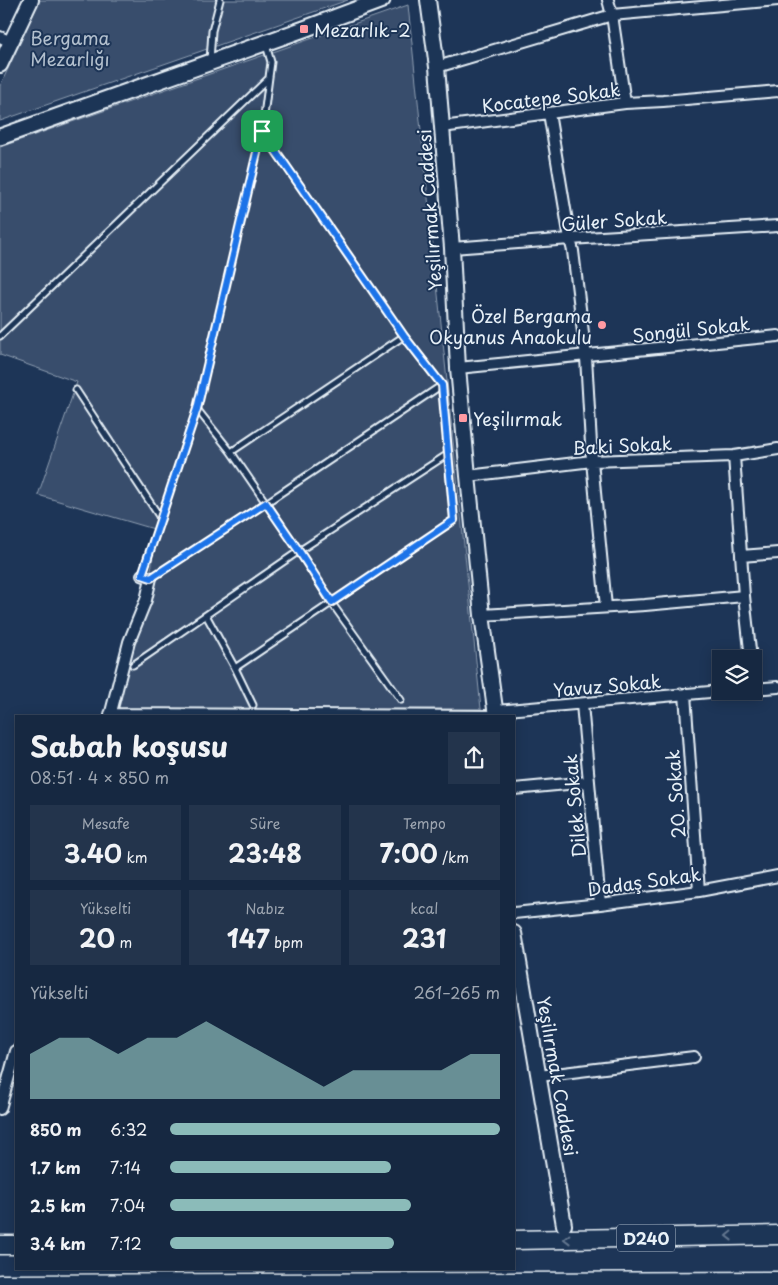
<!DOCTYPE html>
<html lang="tr">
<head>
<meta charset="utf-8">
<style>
  :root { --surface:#162841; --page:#23344c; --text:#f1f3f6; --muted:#9ea6b1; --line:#35445a; --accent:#8bbbb9 }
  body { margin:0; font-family:"Playpen Sans",sans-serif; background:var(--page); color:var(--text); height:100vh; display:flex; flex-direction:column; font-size:19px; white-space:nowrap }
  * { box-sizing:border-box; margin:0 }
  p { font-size:16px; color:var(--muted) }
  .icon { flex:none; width:28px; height:28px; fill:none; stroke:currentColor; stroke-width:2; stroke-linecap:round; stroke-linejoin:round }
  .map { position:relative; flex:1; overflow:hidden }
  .details { position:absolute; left:15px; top:715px; width:500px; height:555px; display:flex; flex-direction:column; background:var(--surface); border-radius:0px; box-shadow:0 2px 12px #0003,0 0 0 1px var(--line) }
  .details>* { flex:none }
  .controls { position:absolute; left:712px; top:650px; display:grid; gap:10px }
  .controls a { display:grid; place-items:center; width:50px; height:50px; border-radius:0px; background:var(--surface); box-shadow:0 2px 12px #0003,0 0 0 1px var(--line); font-size:25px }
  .pin { position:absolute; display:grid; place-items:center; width:42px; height:42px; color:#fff; margin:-21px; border-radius:10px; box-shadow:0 2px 8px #0006 }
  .round { display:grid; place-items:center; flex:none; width:52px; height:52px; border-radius:0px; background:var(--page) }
  .overview { display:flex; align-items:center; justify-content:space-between; height:85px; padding:0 15px }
  h1 { font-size:28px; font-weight:700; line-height:38px }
  .metrics { display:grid; grid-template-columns:repeat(3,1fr); gap:8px; height:85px; padding:5px 15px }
  .metrics div { display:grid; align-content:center; border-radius:0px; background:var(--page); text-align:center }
  .metrics b { font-size:25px; font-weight:700 }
  .metrics small { font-size:14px; font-weight:400 }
  .metrics p { font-size:14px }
  .chart { height:140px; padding:10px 15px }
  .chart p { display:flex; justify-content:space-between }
  .chart svg { width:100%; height:90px; margin-top:5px; fill:var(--accent); opacity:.7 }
  ul { padding:0 15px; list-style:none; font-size:16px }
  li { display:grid; grid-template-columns:80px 60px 1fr; align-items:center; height:38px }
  li i { height:12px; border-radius:6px; background:var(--accent) }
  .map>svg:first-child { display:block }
</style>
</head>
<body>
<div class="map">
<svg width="778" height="1285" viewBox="0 0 778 1285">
  <rect width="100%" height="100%" fill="#1d3557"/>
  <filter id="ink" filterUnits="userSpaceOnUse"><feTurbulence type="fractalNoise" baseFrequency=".02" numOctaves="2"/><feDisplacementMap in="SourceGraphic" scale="10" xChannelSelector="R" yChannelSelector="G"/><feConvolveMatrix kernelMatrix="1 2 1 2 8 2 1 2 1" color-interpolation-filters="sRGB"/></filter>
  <g filter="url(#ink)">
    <path fill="#374d6c" stroke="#909fb2" d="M40,0h308l-348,121v-35z
      M408,5l73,704 -365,1 36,-145 2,-36 -116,-34 39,-113 -77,-27v-208z"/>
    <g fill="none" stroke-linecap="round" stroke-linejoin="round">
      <g stroke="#e8f1f8" stroke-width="9">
        <path id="service" d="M210,61l2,-30 8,-31
          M0,336l268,-257
          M76,390l85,129
          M197,409l34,43 68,99 32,51 70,98
          M231,452l173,-116 -142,-205
          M142,575l55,-166 65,-278 9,-69 -5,-17
          M151,578l115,-75 176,-118 -38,-49
          M206,615l29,53 219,-148 -6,-66
          M133,665l166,-114 149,-97 -6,-69
          M235,668l18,37"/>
      </g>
      <g stroke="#e8f1f8" stroke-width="14">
        <path id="minor" d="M608,0l4,15 13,88
          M0,37l11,5
          M437,67l175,-52 166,-15
          M549,113l21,126 3,12 13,106 6,104 14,146
          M442,127l183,-24 38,-2 115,-10
          M452,248l118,-9 208,-13
          M458,368l320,-32
          M734,456l10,140 7,63
          M468,476l124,-15 142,-5 44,-7
          M741,556l37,-3
          M482,615l163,-10 99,-9
          M754,689l24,-2
          M685,694l14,197
          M582,704l18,200
          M496,711l225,-20
          M110,714l386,2
          M110,716l19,-74 17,-42 5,-22 -9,-3
          M514,789l74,-7
          M514,913l86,-9 99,-13 79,-15
          M539,1076l155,-19
          M0,1109l16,-58"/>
      </g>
      <g stroke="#e8f1f8" stroke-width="18">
        <path id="tertiary" d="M428,0l9,67 15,181 6,120 10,108 14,139 14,101
          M0,65l31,-65
          M514,933l50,292"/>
      </g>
      <g stroke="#e8f1f8" stroke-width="19">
        <path id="secondary" d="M0,137l304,-108 78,-29"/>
      </g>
      <g stroke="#e8f1f8" stroke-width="21">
        <path id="trunk" d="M514,1240l264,-5
          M0,1245h16
          M0,1284l778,-3"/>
      </g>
      <use href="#service" stroke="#1d3557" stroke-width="5"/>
      <use href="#minor" stroke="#1d3557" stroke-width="10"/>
      <use href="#tertiary" stroke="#1d3557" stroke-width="14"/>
      <use href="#secondary" stroke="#1d3557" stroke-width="15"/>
      <use href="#trunk" stroke="#1d3557" stroke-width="18"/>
    </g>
    <defs><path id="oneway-chevron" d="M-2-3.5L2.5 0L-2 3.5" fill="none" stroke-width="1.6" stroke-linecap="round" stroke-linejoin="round" transform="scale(1.25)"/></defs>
    <g stroke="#64778f">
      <use href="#oneway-chevron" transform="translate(729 1236) rotate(179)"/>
      <use href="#oneway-chevron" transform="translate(567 1239) rotate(179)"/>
    </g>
  </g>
  <g fill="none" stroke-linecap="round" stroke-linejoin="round" filter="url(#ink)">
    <g stroke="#fff" stroke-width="10">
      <path id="route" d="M262,131l142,205 38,49 12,135 -122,82 -33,-51 -33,-48 -115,75 -9,-3 55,-166z"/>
    </g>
    <use href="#route" stroke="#1a73e8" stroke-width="6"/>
  </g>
  <g fill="#ff9aa2" stroke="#1d3557" stroke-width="2">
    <rect x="299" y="24" width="10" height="10" rx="2.5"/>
    <circle cx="602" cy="325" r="5"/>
    <rect x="458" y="413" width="10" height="10" rx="2.5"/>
  </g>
  <g text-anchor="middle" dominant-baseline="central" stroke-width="4" stroke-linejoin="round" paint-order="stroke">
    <rect fill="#1d3557" stroke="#abb9c8" stroke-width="1" x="617" y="1224.5" width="58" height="27" rx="4"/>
    <g font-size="16" font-weight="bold" fill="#e8f1f8">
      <text x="646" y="1238">D240</text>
    </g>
    <g font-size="18" fill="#e8f1f8" stroke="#1d3557" text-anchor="start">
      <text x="314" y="29">Mezarlık-2</text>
      <text x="592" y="315" text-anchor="end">Özel Bergama<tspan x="592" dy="21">Okyanus Anaokulu</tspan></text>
      <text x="473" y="418">Yeşilırmak</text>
    </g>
    <g font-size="18" fill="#b3c0ce" stroke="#1d3557">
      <text x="70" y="37">Bergama<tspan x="70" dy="21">Mezarlığı</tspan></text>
    </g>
    <g font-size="18" fill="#e8f1f8" stroke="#1d3557">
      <text transform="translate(551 97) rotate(-7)">Kocatepe Sokak</text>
      <text transform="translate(429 210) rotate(-94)">Yeşilırmak Caddesi</text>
      <text transform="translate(614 220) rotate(-4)">Güler Sokak</text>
      <text transform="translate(691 329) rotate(-6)">Songül Sokak</text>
      <text transform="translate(622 445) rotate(-3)">Baki Sokak</text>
      <text transform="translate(607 685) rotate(-5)">Yavuz Sokak</text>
      <text transform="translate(675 794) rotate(-94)">20. Sokak</text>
      <text transform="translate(574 806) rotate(-95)">Dilek Sokak</text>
      <text transform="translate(644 881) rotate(-8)">Dadaş Sokak</text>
      <text transform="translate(558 1076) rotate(80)">Yeşilırmak Caddesi</text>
    </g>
  </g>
</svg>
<div class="controls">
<a><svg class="icon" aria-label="layers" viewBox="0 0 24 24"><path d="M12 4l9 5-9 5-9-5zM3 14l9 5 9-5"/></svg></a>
</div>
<div class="pin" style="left:262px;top:131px;background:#1e9e55"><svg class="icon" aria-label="arrive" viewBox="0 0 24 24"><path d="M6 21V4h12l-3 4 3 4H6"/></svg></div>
<section class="details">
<div class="overview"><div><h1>Sabah koşusu</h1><p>08:51 · 4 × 850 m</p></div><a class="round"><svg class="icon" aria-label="share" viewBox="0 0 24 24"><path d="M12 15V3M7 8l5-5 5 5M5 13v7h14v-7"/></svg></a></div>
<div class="metrics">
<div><p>Mesafe</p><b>3.40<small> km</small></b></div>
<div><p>Süre</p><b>23:48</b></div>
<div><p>Tempo</p><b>7:00<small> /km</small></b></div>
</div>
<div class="metrics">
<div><p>Yükselti</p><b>20<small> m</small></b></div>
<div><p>Nabız</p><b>147<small> bpm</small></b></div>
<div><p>kcal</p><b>231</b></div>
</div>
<div class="chart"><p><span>Yükselti</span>261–265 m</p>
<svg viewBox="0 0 160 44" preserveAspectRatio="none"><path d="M0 44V22L10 14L20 14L30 22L40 14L50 14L60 6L70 14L80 22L90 30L100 38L110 30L120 30L130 30L140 30L150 22L160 22V44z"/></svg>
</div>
<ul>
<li><b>850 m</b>6:32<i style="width:100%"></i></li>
<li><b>1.7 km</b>7:14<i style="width:67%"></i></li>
<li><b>2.5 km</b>7:04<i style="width:73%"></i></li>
<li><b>3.4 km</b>7:12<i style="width:68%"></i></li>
</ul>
</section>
</div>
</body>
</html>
